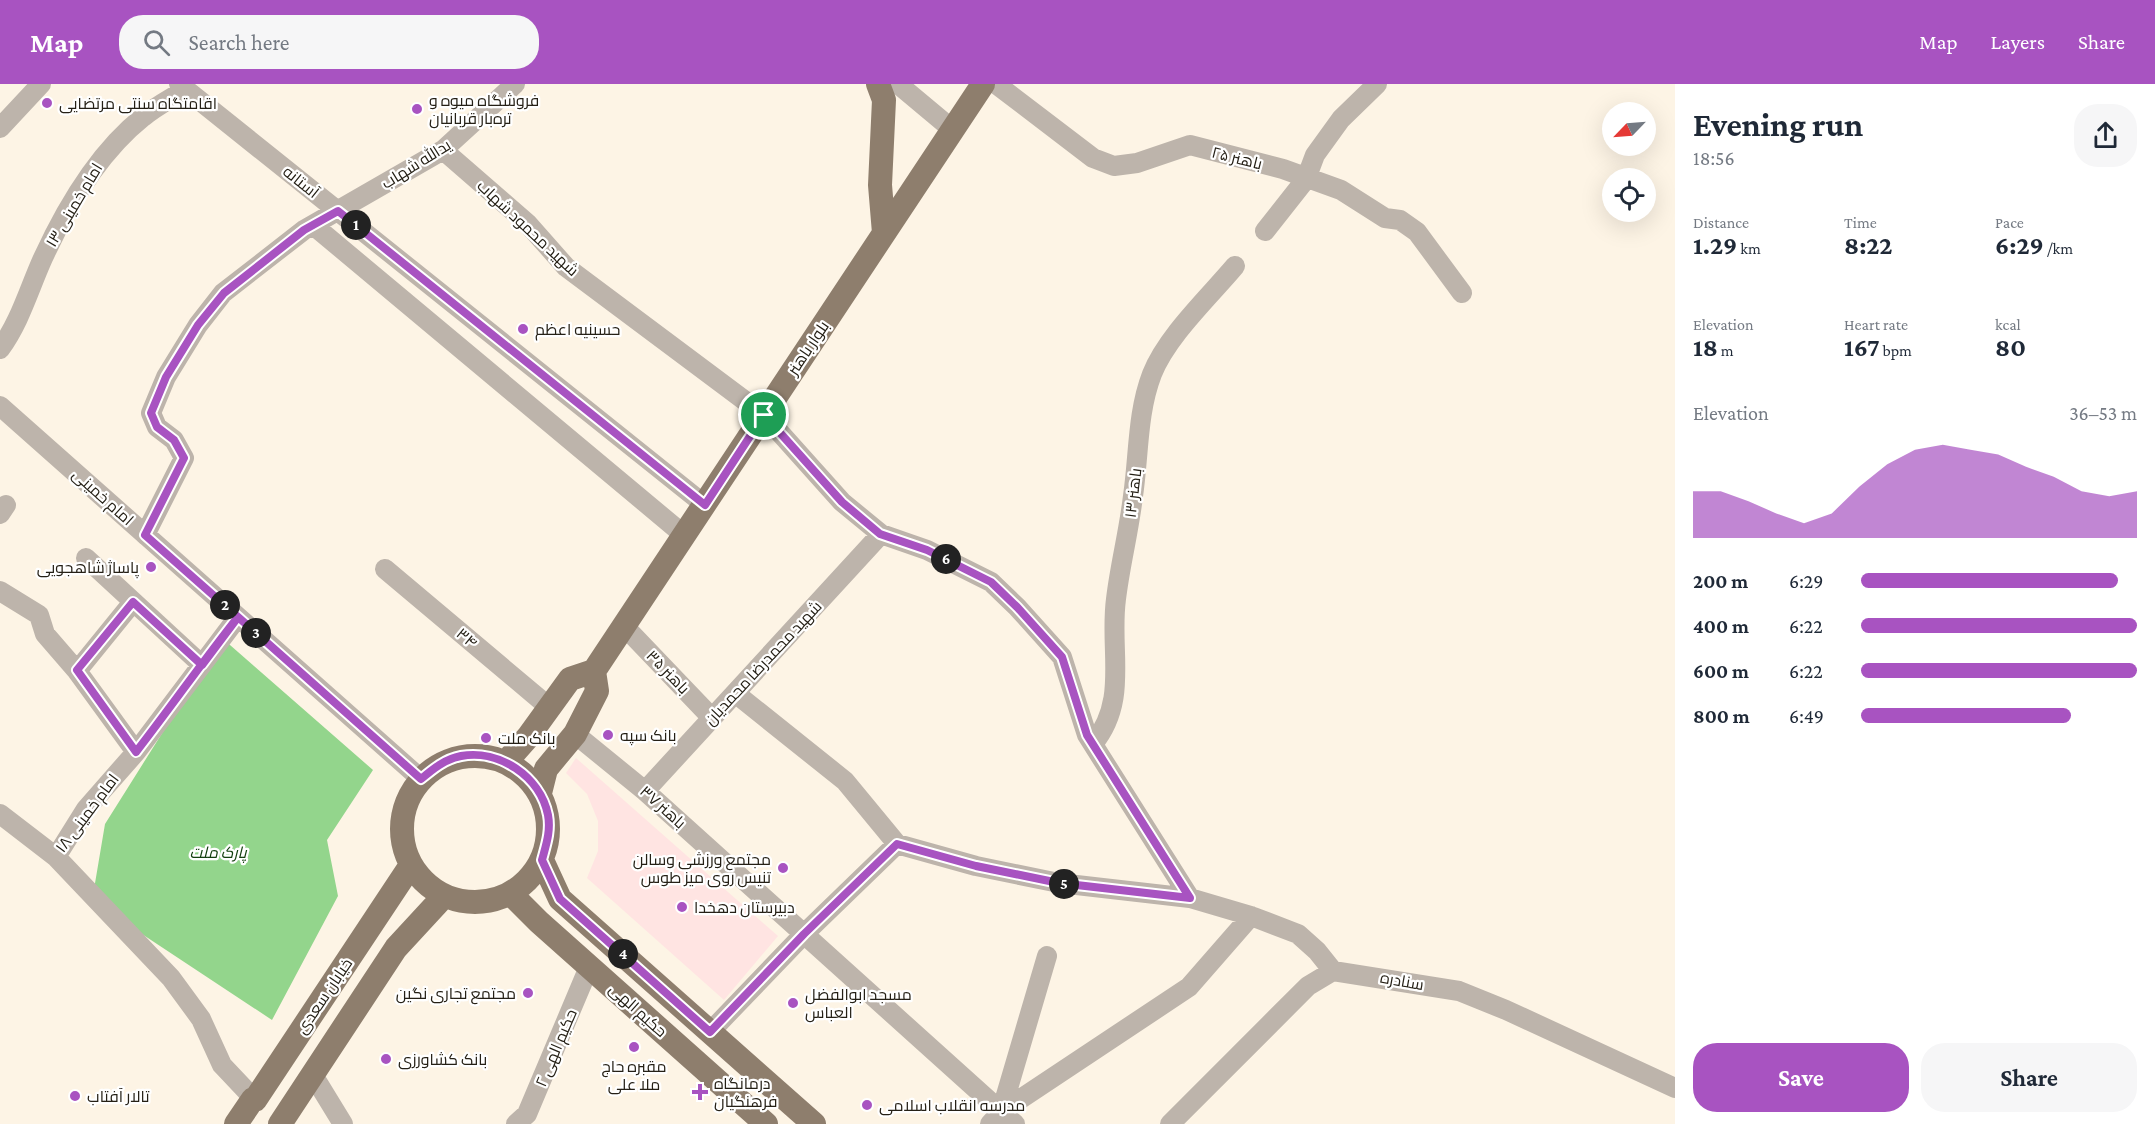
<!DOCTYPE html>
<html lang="en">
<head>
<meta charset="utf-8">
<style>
  :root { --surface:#fff; --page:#f6f6f7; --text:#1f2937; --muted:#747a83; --accent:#a853c1 }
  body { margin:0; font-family:"Crimson Pro",Cairo,serif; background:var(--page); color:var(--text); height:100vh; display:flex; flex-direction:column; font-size:22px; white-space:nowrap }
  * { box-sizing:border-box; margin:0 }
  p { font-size:20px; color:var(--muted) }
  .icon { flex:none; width:33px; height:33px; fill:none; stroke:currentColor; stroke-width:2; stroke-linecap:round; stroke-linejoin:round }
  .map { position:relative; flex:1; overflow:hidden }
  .sheet { display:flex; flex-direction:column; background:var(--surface); width:480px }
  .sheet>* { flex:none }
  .needle { width:39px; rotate:245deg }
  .fabs { position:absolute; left:1602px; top:18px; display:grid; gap:12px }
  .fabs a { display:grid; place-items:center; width:54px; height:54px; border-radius:50%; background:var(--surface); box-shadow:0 6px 24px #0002; font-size:30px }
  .pin { position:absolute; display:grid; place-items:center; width:51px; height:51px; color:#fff; margin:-26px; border:3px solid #fff; border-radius:50%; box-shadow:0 2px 6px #0007 }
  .km { position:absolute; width:30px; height:30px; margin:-15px; border-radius:50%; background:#222; color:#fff; font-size:16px; line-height:30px; text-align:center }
  .round { display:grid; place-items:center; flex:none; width:63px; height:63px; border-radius:24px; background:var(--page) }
  .headline { display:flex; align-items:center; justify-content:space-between; height:102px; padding:0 18px }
  h1 { font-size:33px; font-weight:700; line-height:45px }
  .figures { display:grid; grid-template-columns:repeat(3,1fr); gap:9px; height:102px; padding:6px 18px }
  .figures div { display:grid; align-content:center }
  .figures b { font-size:26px; font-weight:700 }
  .figures small { font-size:16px; font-weight:400 }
  .figures p { font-size:16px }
  .chart { height:168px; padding:12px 18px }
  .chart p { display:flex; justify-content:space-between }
  .chart svg { width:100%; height:108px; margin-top:6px; fill:var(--accent); opacity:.7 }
  .primary-button { display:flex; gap:12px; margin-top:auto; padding:12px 18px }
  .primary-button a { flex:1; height:69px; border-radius:24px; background:var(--accent); color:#fff; font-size:24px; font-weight:700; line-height:69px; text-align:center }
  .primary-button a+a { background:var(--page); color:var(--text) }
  ul { padding:0 18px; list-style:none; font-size:20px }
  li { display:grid; grid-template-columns:96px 72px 1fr; align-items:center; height:45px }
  li i { height:15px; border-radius:8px; background:var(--accent) }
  header { display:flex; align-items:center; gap:36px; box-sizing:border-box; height:84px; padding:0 30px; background:var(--accent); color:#fff }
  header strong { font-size:28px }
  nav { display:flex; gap:33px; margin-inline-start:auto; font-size:21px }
  .search { width:420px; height:54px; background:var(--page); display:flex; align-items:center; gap:15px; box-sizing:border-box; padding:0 21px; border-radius:24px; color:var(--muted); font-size:22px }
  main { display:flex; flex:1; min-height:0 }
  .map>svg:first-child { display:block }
</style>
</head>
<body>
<header>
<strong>Map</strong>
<div class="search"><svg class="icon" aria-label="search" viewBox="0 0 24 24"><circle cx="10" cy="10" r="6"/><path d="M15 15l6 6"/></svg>Search here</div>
<nav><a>Map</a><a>Layers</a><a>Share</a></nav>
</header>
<main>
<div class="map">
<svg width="1675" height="1040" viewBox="0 0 1675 1040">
  <rect width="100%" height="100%" fill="#fdf4e5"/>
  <path fill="#ffe4e2" d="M576,674l202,178 -54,64 -137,-122 11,-27v-30l-11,-27 -21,-21z"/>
  <path fill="#93d58c" d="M222,554l151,132 -46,70 11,56 -66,124 -180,-119 13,-77z"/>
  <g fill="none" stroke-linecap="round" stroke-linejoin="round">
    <path stroke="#bdb4ab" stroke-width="20" d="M179,0l526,421
      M898,0l55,46
      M996,0l97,74 21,8 23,-3 53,-18 93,24 58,21 44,28 15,2 17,12 45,61
      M0,44l41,-44
      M443,66l84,73 39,44 198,148 78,87 39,32 46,16 64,32 26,25 45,50 25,78 103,163
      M313,141l371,310
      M1265,147l41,-52 9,-24 26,-36 36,-35
      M0,265c20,-27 29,-60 43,-91 23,-50 56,-106 100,-141 13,-11 29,-19 43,-28
      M0,322l421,373
      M0,430l6,-9
      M145,451l39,-77 -10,-18 -17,-13 -6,-14 15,-36 32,-52 25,-32 81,-63 139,-80 72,-66
      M86,474l116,107
      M385,485l164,138
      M0,507l39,24 6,19 32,37 59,81
      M624,542l88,92
      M77,587l56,-69
      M735,609l110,88 52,63 79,22 83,17 131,15 61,18 47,18 19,17 16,20
      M575,650l70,57 370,333
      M1093,660c36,-44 16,-93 23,-145 4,-34 13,-68 17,-103 6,-41 4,-83 19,-122 15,-38 57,-77 83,-108
      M645,707l236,-257
      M0,730l56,43 30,-48 50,-57 102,-135
      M56,773l115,121 30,41 21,46 33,35
      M710,948l94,-98 93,-90
      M313,991l30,49
      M1001,1028l46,-156
      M516,1040l11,-10 62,-147
      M990,1040l11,-12 188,-125 62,-71
      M1170,1040l138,-138 25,-15 126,20 47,19 169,78"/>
    <path stroke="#8e7e6d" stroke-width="24" d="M878,0l6,16 -4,85 4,48
      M594,587l389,-587
      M402 745a73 73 0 1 1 146 0a73 73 0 1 1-146 0Z
      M506,678l22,-25 42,-58 24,-8
      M540,709l6,-24 29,-35 22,-43 -3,-20
      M542,776l18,39 254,225
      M511,810l28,28 227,202
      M236,1040l17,-25 2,1 156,-235
      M280,1040l116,-176 48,-52"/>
  </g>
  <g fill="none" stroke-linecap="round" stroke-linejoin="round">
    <g stroke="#fff" stroke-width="12">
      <path id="route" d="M764,331l-59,90 -367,-294 -34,19 -80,63 -26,32 -32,52 -15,36 6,14 17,13 10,18 -39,77 93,82 -36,48 -69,-63 -56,68 59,82c35,-45 67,-91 102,-135l183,162c12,-10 24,-20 40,-23 38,-7 79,20 87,59 3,16 -2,30 -6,45l18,39 150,133 94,-98 93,-90 79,22 83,17 131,15 -103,-163 -25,-78 -45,-50 -26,-25 -64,-32 -47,-16 -38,-32 -78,-87"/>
    </g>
    <use href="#route" stroke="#a853c1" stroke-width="8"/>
  </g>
  <g fill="#a853c1" stroke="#fff" stroke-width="2">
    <circle cx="47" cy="19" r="6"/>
    <circle cx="417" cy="25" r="6"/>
    <circle cx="523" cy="245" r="6"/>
    <circle cx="151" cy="483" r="6"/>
    <circle cx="608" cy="651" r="6"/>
    <circle cx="486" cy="654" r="6"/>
    <circle cx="783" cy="784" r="6"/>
    <circle cx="682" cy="823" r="6"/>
    <circle cx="528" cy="909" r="6"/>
    <circle cx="793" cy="919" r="6"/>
    <circle cx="634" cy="963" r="6"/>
    <circle cx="386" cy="975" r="6"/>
    <path d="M697 999h6v6h6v6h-6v6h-6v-6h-6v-6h6z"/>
    <circle cx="75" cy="1012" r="6"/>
    <circle cx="867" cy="1021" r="6"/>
  </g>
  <g text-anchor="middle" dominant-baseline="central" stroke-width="4.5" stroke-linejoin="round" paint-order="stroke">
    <g font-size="16" fill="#252016" stroke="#fff" text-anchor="start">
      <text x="429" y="16">فروشگاه میوه و<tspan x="429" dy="18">تره‌بار قربانیان</tspan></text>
      <text x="59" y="19">اقامتگاه سنتی مرتضایی</text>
      <text x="535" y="245">حسینیه اعظم</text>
      <text x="139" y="483" text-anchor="end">پاساژ شاهجویی</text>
      <text x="620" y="651">بانک سپه</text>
      <text x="498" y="654">بانک ملت</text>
      <text x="771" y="775" text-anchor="end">مجتمع ورزشی وسالن<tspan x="771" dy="18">تنیس روی میز طوس</tspan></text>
      <text x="694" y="823">دبیرستان دهخدا</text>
      <text x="516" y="909" text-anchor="end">مجتمع تجاری نگین</text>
      <text x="805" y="910">مسجد ابوالفضل<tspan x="805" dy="18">العباس</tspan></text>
      <text x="398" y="975">بانک کشاورزی</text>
      <text x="634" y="982" text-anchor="middle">مقبره حاج<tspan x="634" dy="18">ملا علی</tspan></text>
      <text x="714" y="999">درمانگاه<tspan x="714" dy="18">فرهنگیان</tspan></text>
      <text x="87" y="1012">تالار آفتاب</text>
      <text x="879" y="1021">مدرسه انقلاب اسلامی</text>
    </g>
    <g font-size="16" fill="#252016" stroke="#fff">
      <text transform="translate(1237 74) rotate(14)">باهنر ۲۵</text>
      <text transform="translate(416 80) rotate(-32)">یدالله شهاب</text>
      <text transform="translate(301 98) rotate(39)">آستانه</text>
      <text transform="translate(74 121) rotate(-59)">امام خمینی ۱۳</text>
      <text transform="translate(528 144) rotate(43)">شهید محمود شهاب</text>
      <text transform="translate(808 264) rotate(-56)">بلوار باهنر</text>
      <text transform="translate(1133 409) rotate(-83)">باهنر ۱۳</text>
      <text transform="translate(103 413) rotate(42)">امام خمینی</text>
      <text transform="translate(467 554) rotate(40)">۳۴</text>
      <text transform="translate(763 579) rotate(-47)">شهید محمدرضا محمدیان</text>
      <text transform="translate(668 588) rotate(46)">باهنر ۳۵</text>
      <text transform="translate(663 723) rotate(42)">باهنر ۳۷</text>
      <text transform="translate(87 729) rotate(-53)">امام خمینی ۱۸</text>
      <text transform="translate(1402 897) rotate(10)">سنادره</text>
      <text transform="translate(324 912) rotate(-56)">خیابان سعدی</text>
      <text transform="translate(638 926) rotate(42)">حکیم الهی</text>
      <text transform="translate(556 964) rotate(-67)">حکیم الهی ۲</text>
    </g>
    <g font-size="16" font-style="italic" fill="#13400f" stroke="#fff">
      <text x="218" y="768">پارک ملت</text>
    </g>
  </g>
</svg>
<div class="fabs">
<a><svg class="needle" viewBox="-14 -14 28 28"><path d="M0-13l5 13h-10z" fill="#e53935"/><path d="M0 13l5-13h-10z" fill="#747a83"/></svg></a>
<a><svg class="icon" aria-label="locate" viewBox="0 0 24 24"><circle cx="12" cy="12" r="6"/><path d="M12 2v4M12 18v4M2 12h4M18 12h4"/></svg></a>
</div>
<div class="pin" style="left:764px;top:331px;background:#1e9e55"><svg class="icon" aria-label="arrive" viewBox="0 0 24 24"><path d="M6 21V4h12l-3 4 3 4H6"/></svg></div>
<b class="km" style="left:356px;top:141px">1</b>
<b class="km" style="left:225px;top:521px">2</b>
<b class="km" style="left:256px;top:549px">3</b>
<b class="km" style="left:623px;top:870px">4</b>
<b class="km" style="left:1064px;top:800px">5</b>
<b class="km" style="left:946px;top:475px">6</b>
</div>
<section class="sheet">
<div class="headline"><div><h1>Evening run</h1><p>18:56</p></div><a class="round"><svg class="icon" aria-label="share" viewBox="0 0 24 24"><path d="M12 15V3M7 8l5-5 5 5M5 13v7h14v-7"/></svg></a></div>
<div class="figures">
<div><p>Distance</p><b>1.29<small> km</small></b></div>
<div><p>Time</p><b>8:22</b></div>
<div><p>Pace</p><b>6:29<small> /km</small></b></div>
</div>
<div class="figures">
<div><p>Elevation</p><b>18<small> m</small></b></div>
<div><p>Heart rate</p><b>167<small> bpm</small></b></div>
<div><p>kcal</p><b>80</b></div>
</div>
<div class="chart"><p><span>Elevation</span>36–53 m</p>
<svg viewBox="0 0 160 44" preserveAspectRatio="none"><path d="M0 44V25L10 25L20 29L30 34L40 38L50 34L60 23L70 14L80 8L90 6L100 8L110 10L120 15L130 19L140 25L150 27L160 25V44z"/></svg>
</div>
<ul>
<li><b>200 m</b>6:29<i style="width:93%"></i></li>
<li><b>400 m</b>6:22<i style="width:100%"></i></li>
<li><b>600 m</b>6:22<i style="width:100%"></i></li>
<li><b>800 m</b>6:49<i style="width:76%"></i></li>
</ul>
<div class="primary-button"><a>Save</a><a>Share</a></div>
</section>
</main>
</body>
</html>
